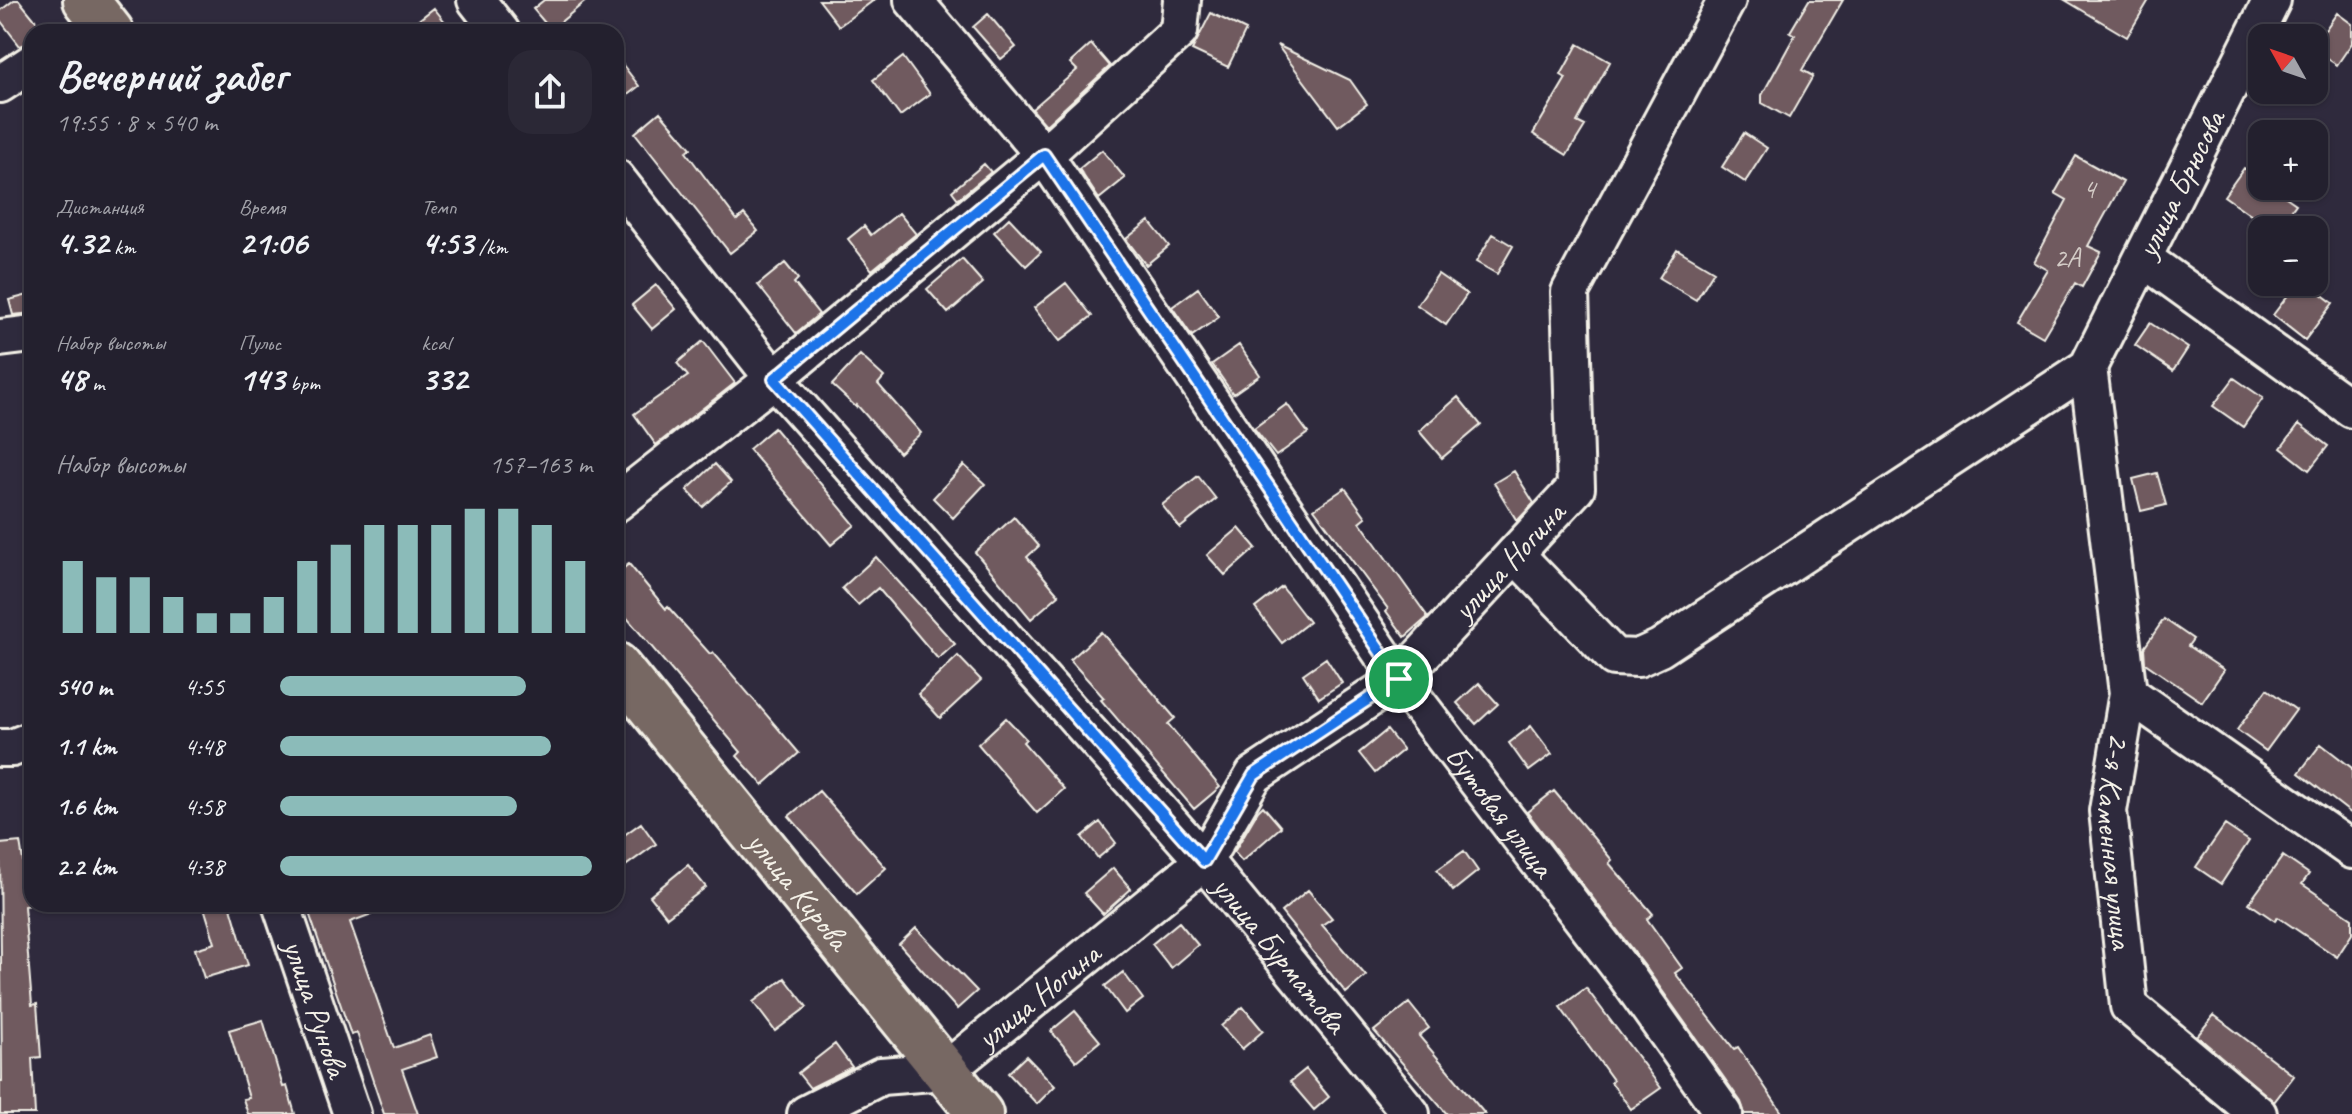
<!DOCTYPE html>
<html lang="ru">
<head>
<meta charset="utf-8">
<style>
  :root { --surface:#23202e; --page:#2b2836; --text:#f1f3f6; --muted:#a3a3aa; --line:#403e4a; --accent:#8bbbb9 }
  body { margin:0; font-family:Caveat,sans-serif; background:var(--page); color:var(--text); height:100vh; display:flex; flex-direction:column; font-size:30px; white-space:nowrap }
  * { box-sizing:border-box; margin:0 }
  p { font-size:26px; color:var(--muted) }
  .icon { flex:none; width:44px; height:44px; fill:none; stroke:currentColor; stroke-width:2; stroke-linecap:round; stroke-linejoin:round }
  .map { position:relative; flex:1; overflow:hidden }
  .drawer { position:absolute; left:24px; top:24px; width:600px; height:888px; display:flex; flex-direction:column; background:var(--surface); border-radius:24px; box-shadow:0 2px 6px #0004,0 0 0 2px var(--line) }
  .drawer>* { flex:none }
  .needle { width:52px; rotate:310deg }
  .fabs { position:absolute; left:2248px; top:24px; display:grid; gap:16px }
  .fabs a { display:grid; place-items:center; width:80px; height:80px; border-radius:16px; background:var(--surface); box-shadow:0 2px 6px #0004,0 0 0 2px var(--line); font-size:40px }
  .pin { position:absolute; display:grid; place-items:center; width:68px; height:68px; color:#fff; margin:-34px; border:4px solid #fff; border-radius:50%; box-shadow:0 2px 8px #0007 }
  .round { display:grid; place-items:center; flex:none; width:84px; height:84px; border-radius:24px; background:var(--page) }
  .head { display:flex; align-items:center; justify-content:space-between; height:136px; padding:0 32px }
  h1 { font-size:44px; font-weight:800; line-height:60px }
  .figures { display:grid; grid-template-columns:repeat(3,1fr); gap:12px; height:136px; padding:8px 32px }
  .figures div { display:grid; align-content:center }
  .figures b { font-size:34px; font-weight:800 }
  .figures small { font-size:22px; font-weight:400 }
  .figures p { font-size:22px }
  .chart { height:224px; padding:16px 32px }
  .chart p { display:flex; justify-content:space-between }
  .chart svg { width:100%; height:144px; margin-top:8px; stroke:var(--accent); stroke-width:6 }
  ul { padding:0 32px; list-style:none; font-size:26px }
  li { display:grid; grid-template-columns:128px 96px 1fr; align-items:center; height:60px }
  li i { height:20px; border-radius:10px; background:var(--accent) }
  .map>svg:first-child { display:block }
</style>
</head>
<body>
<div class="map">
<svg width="2352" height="1114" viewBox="0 0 2352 1114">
  <rect width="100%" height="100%" fill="#2f2a3d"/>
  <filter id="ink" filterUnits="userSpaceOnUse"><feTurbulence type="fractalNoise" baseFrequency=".0125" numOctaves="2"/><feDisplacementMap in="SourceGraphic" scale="16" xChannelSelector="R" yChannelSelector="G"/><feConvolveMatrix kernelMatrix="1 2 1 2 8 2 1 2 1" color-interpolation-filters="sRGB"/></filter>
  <g filter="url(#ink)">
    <path fill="#705a5f" stroke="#f4f1e8" stroke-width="2" d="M14,0h5l26,32h-13v10l-12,4 -20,-26v-9z
      M544,0h43l-36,30 -18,-21z
      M819,0h55l-35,26z
      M1809,0h34l-41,70 11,6 -24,42 -27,-15v-8l33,-60 -5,-3z
      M2065,0h84l-22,37z
      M434,8l19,24h-50z
      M1211,13l35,17 -18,37 -36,-17z
      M2337,13l15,11v19l-15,22 -23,-15v-4z
      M988,14l28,33 -15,12 -28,-32z
      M1091,44l19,22 -64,59 -14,-16 45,-39 -7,-7z
      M1578,44l32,18 -33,60 8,4 -18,29 -34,-21 33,-56 -5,-3z
      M1277,45l73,35 17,24 -29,22z
      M616,56l23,30 -23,18z
      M903,57l27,37 -30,22 -27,-36z
      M660,112l31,36 -5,4 51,68 7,-6 14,17 -28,22 -95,-120z
      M1744,133l23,15 -22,34 -23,-15z
      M1102,150l23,28 -26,21 -20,-30z
      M2076,156l47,26 -35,64 13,6 -19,35 -7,-4 -32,54 -26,-15 31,-52 -14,-8 33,-62 -12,-7z
      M984,164l7,8 -33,27 -6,-8z
      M2244,168l18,12v6h8l26,18 -19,26h-5l-48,-34z
      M899,213l17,21 -44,36 -24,-31 16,-13 7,9z
      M1009,218l32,34 -15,14 -32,-34z
      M1149,221l20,25 -23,19 -20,-26z
      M1493,234l20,12 -16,28 -21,-12z
      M1677,249l37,22 -18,29 -37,-22z
      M962,259l21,24 -35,30 -21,-24z
      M785,263l13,16 -4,4 25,31 -23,19 -38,-48z
      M1438,274l29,20 -21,31 -29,-20z
      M2298,282h7l28,21 -28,37 -32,-25z
      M1066,283l26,33 -32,25 -26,-33z
      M656,285l20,24 -24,20 -20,-24z
      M1198,288l21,29 -27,19 -20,-29z
      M32,294v19l-19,2 -4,-15z
      M2150,323l38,25 -15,23 -38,-26z
      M703,341l32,42 -79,62 -22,-31 54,-38 -11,-13z
      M1239,345l21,30 -27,19 -21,-30z
      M860,355l24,22 -6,7 43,49 -22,20 -42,-48 -1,2 -24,-22z
      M2234,378l29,20 -20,29 -30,-21z
      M1458,397l23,28 -39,33 -23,-27z
      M1287,404l21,29 -32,23 -22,-28z
      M2299,424l29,22 -19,24 -28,-22z
      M774,428l81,97 -24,20 -82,-96z
      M715,464l16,18 -28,25 -16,-17z
      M964,465l21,19 -32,34 -20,-20z
      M1514,471l20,32 -17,18 -23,-38z
      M2157,473l9,32 -25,6 -8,-32z
      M1198,476l18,23 -36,29 -18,-23z
      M1345,488l21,29 -6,5 68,95 -23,20 -19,-26 2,-2 -74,-100z
      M1014,517l25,29 -12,11 32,38 -28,24 -56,-67z
      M1239,528l17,20 -31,27 -18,-20z
      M876,557l79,87 -17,15 -60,-71 -20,17 -16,-17z
      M629,564l37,45 2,-2 42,47 3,-2 86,101 -36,32 -26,-29 4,-4 -125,-147v-31z
      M1282,587l27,35 -27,21 -27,-35z
      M2164,619l29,20 -5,7 36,24 -22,32 -57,-39 -1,-15z
      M1101,632l74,86 -7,6 52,63 -26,22 -93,-109 3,-2 -34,-38z
      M958,656l23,24 -41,38 -22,-24z
      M1326,658l16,25 -23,15 -16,-24z
      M1479,683l19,21 -22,20 -19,-21z
      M2267,689l29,21 -30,41 -29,-21z
      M1006,718l20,21 -3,3 41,47 -27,24 -59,-69z
      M1531,726l21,28 -23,17 -20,-28z
      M1387,730l16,20 -28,23 -16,-20z
      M2321,744l31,24v46l-53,-41z
      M819,791l67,77 -29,26 -68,-78z
      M1554,791l58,69 -3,3 44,51 -6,5 35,49 -7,5 59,76 4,-2 45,67h-38l-4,-12 -97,-137 -117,-153z
      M1263,806l18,21 -39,34 -8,-9 24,-41z
      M1100,822l16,21 -18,15 -16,-21z
      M641,823l15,21 -32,23 -8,-11v-15z
      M2225,825l24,16 -28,43 -25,-17z
      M20,842l10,63 -6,1 8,99 5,-1 4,53 -9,1 3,56h-35v-33h2l-2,-237z
      M1464,851l14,20 -25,20 -16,-21z
      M2283,856l26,18 -7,10 50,34v16l-15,23 -59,-40 -3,4 -26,-18z
      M688,865l18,22 -39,30 -17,-21z
      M1113,868l18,21 -28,25 -19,-21z
      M1308,890l24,28 -10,7 44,51 -20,17 -65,-81z
      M203,904h27l18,61 -44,13 -9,-29 20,-6z
      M306,904h87v2l-43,16 44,126 36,-13 7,22 -35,12 16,45h-34l-27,-81 -6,2z
      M1179,922l19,23 -27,23 -19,-24z
      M916,928l61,63 -20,18 -58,-65z
      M1123,972l20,27 -18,14 -20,-27z
      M785,978l22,29 -32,24 -22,-29z
      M1586,988l75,100 -30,21 -20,-27 2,-2 -53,-73z
      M1409,1003l20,25 -10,8 66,78h-38l-73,-83z
      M1243,1007l20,24 -21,18 -21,-23z
      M1075,1011l25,30 -24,20 -25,-30z
      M2214,1015l80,61 -20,26 -77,-66z
      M263,1020l20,67 4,-1 8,28h-47l-5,-15 6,-1 -20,-68z
      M835,1044l17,23 -42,21 -12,-15z
      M1026,1056l29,30 -18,18 -29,-31z
      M1306,1069l23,28 -15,13 -24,-28z"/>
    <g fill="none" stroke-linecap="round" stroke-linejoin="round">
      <g stroke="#f4f1e8" stroke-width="42">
        <g id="minor">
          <path d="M476,0l25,32"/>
          <path id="s1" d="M913,0l131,155 355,524 228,298 97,137"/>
          <path d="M0,84l32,-21"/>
          <path id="s2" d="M616,178l158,201 430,482 207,253"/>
          <path d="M2144,259l208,150"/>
          <path d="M0,338l32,-4"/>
          <path id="s3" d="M2088,367l40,326 -20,118 21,195 129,108"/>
          <path d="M616,503l158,-124 270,-224 135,-124 3,-31"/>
          <path id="s4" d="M1515,554l99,103 24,1 22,-10 428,-281 184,-367"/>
          <path d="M2128,693l224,157"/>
          <path d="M0,748h12l20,-8"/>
          <path id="s5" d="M281,904l71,210"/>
          <path id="s6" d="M806,1114l75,-38 64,-5 259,-210 50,-86 145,-96 177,-191 -6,-196 157,-292"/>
        </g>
      </g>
      <g stroke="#f4f1e8" stroke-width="50">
        <g id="major">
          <path d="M86,0l25,32"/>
          <path id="s7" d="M616,665l364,449"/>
        </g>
      </g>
      <use href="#minor" stroke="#2f2a3d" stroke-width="36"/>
      <use href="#major" stroke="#776864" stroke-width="44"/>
    </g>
  </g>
  <g fill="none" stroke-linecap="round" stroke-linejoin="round" filter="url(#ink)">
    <g stroke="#fff" stroke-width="16">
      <path id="route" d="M1044,155l355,524 -145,96 -50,86 -430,-482z"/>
    </g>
    <use href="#route" stroke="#1a73e8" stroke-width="10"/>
  </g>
  <g text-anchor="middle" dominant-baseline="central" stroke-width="6" stroke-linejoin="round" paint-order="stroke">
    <g font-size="28" fill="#d3cbc6">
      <text x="2089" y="188">4</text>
      <text x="2067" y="257">2А</text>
    </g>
    <g font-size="32" fill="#f4f1e8" stroke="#2f2a3d">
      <text stroke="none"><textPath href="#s4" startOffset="908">улица Брюсова</textPath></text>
      <text stroke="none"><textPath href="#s6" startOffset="916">улица Ногина</textPath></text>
      <text stroke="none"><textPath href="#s1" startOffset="1002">Бутовая улица</textPath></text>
      <text stroke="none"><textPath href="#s3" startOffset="478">2-я Каменная улица</textPath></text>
      <text stroke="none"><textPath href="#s7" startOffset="290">улица Кирова</textPath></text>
      <text stroke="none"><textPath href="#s2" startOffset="1022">улица Бурматова</textPath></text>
      <text stroke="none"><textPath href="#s6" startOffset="268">улица Ногина</textPath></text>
      <text stroke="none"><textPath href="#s5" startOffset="110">улица Рунова</textPath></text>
    </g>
  </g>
</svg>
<div class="fabs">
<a><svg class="needle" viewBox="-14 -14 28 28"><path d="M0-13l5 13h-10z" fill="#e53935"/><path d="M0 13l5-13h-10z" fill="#a3a3aa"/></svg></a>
<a>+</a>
<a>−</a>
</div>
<div class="pin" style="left:1399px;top:679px;background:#1e9e55"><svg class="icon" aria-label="arrive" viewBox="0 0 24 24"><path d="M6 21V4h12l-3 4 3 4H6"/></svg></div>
<section class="drawer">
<div class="head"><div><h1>Вечерний забег</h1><p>19:55 · 8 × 540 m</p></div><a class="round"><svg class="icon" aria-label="share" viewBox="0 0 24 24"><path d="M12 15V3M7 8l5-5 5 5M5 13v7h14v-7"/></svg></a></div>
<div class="figures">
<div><p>Дистанция</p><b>4.32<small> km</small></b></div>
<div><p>Время</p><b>21:06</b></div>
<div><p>Темп</p><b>4:53<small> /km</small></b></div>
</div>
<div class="figures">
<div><p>Набор высоты</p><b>48<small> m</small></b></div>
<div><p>Пульс</p><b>143<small> bpm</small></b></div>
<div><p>kcal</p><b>332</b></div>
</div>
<div class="chart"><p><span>Набор высоты</span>157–163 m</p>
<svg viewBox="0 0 160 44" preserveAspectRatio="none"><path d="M5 44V22M15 44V27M25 44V27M35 44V33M45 44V38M55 44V38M65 44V33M75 44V22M85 44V17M95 44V11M105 44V11M115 44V11M125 44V6M135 44V6M145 44V11M155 44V22"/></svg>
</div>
<ul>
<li><b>540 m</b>4:55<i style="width:79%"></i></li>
<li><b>1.1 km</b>4:48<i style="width:87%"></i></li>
<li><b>1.6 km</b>4:58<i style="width:76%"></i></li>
<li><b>2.2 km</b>4:38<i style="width:100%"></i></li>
</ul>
</section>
</div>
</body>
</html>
